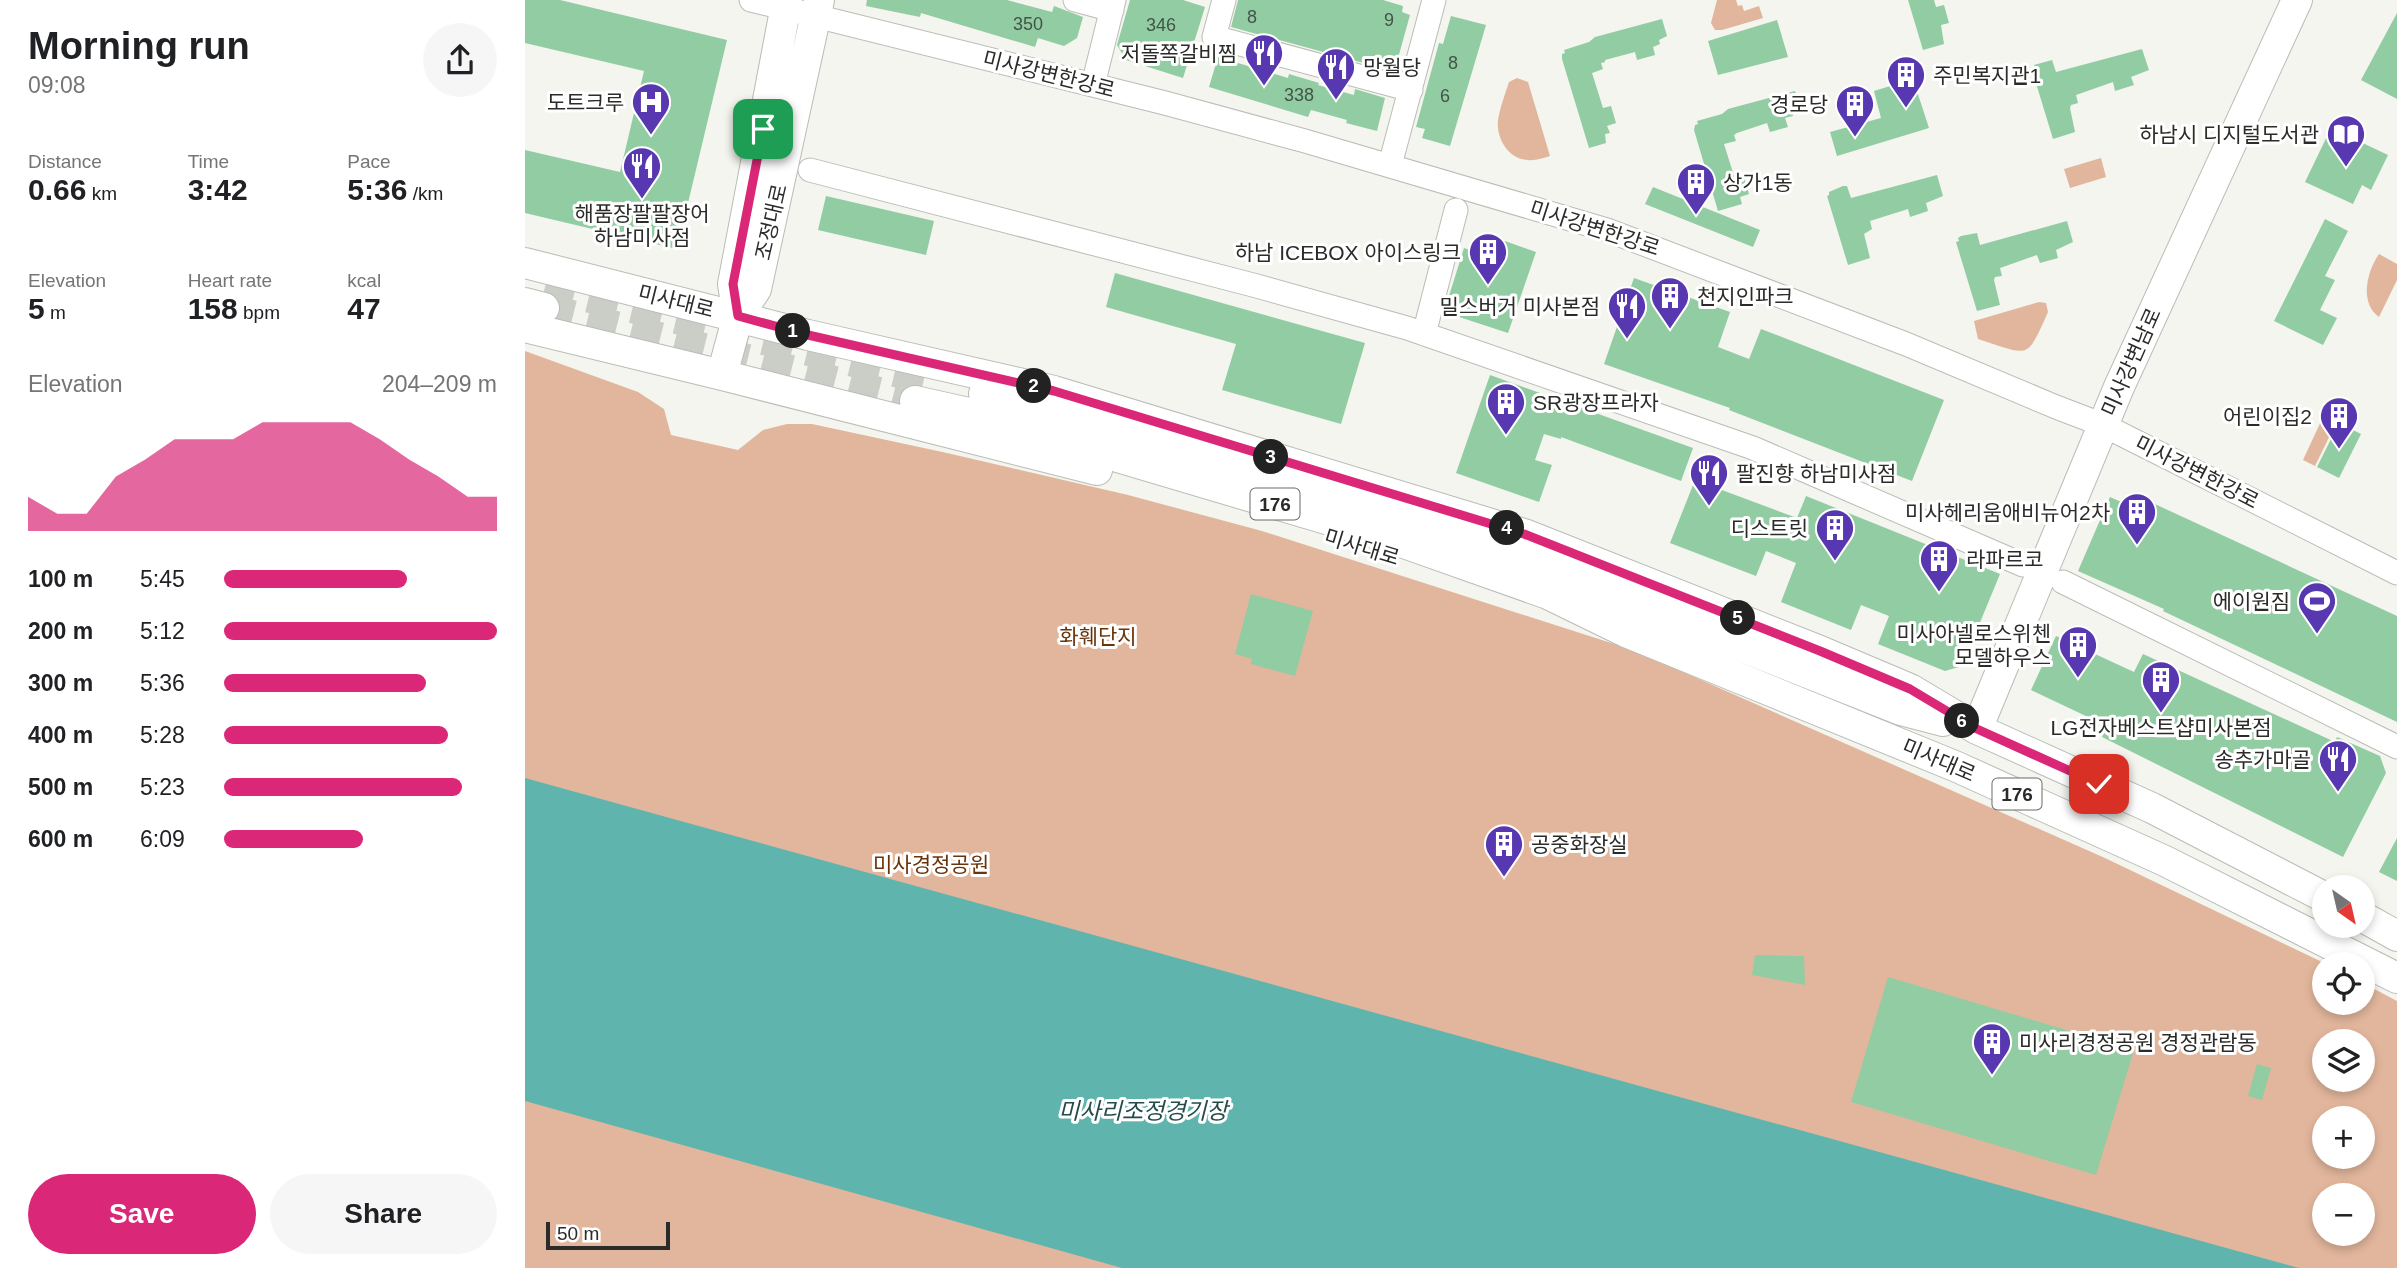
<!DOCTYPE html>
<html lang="en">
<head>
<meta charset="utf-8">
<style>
  :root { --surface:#fff; --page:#f6f6f6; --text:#202124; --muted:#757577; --accent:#db2777 }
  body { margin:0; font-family:Arial,"Noto Sans KR",sans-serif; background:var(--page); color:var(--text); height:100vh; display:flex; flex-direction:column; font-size:26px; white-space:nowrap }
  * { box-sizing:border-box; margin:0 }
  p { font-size:23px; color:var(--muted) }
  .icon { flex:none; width:38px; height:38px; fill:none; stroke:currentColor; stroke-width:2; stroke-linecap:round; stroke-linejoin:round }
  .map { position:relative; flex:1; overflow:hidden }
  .sheet { display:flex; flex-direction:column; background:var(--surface); width:525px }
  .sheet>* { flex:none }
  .needle { width:46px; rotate:146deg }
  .fabs { position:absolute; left:1787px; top:875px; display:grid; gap:14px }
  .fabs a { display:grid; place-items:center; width:63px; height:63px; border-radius:50%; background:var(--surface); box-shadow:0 4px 10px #0003; font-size:35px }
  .scale { position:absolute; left:21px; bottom:18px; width:124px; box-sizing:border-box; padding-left:7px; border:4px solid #2b2c29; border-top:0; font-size:19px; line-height:24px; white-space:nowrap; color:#2b2c29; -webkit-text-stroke:5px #fff; paint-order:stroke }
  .pin { position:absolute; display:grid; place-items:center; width:60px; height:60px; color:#fff; margin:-30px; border-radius:14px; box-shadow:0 4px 10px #0006 }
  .km { position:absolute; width:35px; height:35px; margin:-18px; border-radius:50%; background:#222; color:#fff; font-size:19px; line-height:35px; text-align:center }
  .round { display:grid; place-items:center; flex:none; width:74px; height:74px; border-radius:37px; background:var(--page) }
  .head { display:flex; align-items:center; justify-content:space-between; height:119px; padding:0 28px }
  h1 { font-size:38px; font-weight:600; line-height:52px }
  .metrics { display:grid; grid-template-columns:repeat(3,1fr); gap:10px; height:119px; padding:7px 28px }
  .metrics div { display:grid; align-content:center }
  .metrics b { font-size:30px; font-weight:600 }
  .metrics small { font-size:19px; font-weight:400 }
  .metrics p { font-size:19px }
  .chart { height:196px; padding:14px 28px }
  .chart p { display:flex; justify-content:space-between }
  .chart svg { width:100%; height:126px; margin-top:7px; fill:var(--accent); opacity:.7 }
  .button { display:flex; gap:14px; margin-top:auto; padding:14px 28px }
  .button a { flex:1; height:80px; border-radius:42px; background:var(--accent); color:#fff; font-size:28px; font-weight:600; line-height:80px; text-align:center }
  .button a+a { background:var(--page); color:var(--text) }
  ul { padding:0 28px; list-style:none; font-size:23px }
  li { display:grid; grid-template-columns:112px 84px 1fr; align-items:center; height:52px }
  li i { height:18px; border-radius:9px; background:var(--accent) }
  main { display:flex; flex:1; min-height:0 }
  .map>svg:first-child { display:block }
</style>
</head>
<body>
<main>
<section class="sheet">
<div class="head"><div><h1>Morning run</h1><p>09:08</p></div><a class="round"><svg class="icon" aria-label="share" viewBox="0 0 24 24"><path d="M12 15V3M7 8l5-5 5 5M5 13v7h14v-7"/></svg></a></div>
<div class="metrics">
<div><p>Distance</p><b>0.66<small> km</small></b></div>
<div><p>Time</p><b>3:42</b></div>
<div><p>Pace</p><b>5:36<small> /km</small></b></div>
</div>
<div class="metrics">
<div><p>Elevation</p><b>5<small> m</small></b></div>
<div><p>Heart rate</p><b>158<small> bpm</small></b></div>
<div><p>kcal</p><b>47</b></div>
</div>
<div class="chart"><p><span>Elevation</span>204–209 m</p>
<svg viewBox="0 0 160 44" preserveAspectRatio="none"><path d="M0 44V32L10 38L20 38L30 25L40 19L50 12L60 12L70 12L80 6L90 6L100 6L110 6L120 12L130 19L140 25L150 32L160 32V44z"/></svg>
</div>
<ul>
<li><b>100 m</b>5:45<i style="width:67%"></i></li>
<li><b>200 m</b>5:12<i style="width:100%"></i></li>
<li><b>300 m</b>5:36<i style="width:74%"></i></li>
<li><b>400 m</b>5:28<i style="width:82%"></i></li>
<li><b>500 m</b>5:23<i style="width:87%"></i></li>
<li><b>600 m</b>6:09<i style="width:51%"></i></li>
</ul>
<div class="button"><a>Save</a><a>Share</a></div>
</section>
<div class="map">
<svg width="1872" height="1268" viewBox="0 0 1872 1268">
  <rect width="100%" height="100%" fill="#f3f5ee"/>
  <path fill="#e2b69c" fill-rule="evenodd" d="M1192,0h19l2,6 4,-1 2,6 15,-5 4,12 -41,12h-7l-4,-7z
    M992,78l11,4 22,74c-7,2 -15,5 -22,4 -20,-1 -32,-22 -30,-40 2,-12 7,-26 11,-38z
    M1576,158l5,19 -36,11 -6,-19z
    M1854,254l18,10v16l-18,37c-20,-14 -12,-46 0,-63z
    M1514,302l7,1 2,9c-22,50 -19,43 -70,27l-4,-18z
    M0,351l113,41 26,17 7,26 67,15 25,-20 24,-6h25l135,29 181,42 134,36 371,119 472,208 215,103 6,3 -2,39h39v-20l34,18v267h-1872zM1799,1041h39v39h-39zM1799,1118h39v39h-39zM1799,1195h39v39h-39z
    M1798,417l13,6 -21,43 -12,-6z"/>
  <path fill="#5fb5ae" d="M0,778l1774,490h-1177l-597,-167z"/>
  <path fill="#91cca3" d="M0,0h35l167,40 -50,209 -152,-36v-63l95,22 24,-101 -119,-28z
    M342,0h140l45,12 2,-6 29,11 -6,21 -13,8 -26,-8 -3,9 -114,-34 -1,4 -54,-11z
    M605,0h53l22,7 -22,71 -57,-18 -9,-15z
    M713,0h145l20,6 -1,6 8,3 -15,54 -2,2 -162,-44z
    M1383,0h26l2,7 8,-2 5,18 -8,2 3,19 -21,6z
    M1872,13v86l-36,-19z
    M926,16l35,9 -36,121 -28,-8 3,-9 -9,-2 23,-84 4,1z
    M1137,19l5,17 -8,4 1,4 -7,3 2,8 -18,5 -2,-8 -30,8v2l-4,1 2,6 -11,4 11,35 8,-2 5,17 -9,3 3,7 -5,1 1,9 -17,5 -27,-89v-5l3,-1 -1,-3 25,-8 6,-5z
    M1252,20l11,37 -70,18 -10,-34z
    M1617,49l7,21 -18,7 3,8 -19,6 -2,-9 -37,13 2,8 -7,2 -1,3 5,24 -22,7 -21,-69 3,-1 -1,-4 18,-5 4,12z
    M693,57l70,21 1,-4 30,9 -1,2 36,10 1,-6 30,9 -8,33 -31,-8 1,-3 -36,-10 -3,7 -99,-30z
    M1388,79l16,49 -92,28 -7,-24 51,-14 -7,-27z
    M1270,91l5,16 -8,4 1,5 -8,2 3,9 -18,5 -3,-9 -30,10 -3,2 2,6 -12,3 11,35 9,-2 5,17 -9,3 2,7 -24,7 -24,-81 1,-5 3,-1 -1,-3 25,-7 6,-5z
    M1806,128l57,27 -17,35 -9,-5 -9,19 -48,-22z
    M1412,175l6,21 -17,7 2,8 -18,6 -2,-8 -38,12 2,8 -8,5 6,24 -22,7 -21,-69 2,-1v-3l14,-6h4l4,12z
    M1128,187l107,43 -7,17 -108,-43z
    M301,196l108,25 -8,34 -108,-25z
    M1800,219l23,12 -23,45 10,4 -15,30 17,8 -14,27 -49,-24z
    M1542,221l6,21 -17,8 2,8 -18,5 -3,-8 -37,13 2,8 -7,1 -1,3 6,25 -23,6 -21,-69 3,-1 -1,-3 3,-2 16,-3 3,12z
    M980,241l31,11 -28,81 -64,-21 20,-64 34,12z
    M590,273l250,70 -24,81 -119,-34 14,-46 -130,-37z
    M1109,278l96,34 -12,35 31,12 12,-30 183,71 -32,81 -183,-71 1,-2 -126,-44z
    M965,375l203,73 -12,33 -120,-44v2l-17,-5 -9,26 17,5 -13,37 -83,-29z
    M1814,423l22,11 -22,44 -22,-11z
    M1170,480l102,38 9,-22 194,78 -38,92 -17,5 -67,-27 11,-28 -28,-11 -10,25 -70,-28 15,-39 -30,-12 -10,25 -86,-33z
    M1606,493l266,123v106l-234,-111 1,-2 -86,-38 32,-74 16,7z
    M726,594l62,17 -18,65 -44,-12 1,-5 -17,-5z
    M1531,636l78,36 9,-18 192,88 2,-5 43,19 6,17 -43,84 -241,-120 5,-11 -76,-36z
    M1872,838v43l-18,-9z
    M1230,955l49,1 1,29 -53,-10z
    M1363,977l246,73 -38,125 -245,-73z
    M1732,1064l14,4 -9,32 -14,-4z"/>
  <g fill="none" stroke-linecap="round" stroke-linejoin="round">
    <path stroke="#cbcdc7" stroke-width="30" stroke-dasharray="30 15" stroke-linecap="butt" d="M20,287l379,92
      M19,308l371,93"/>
    <g stroke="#babcb6" stroke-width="25">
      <path id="minor" d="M226,0l414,103 140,38 302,89 299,114 150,63 47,18 294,148
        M550,0l37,10
        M699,0l-10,37 197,53
        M568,85l21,-85
        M865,165l44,-165
        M285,170l443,115 154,43 346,120 270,117
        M899,334l32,-124
        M1538,582l334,165"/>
    </g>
    <g stroke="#babcb6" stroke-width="32">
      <path id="major" d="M0,263l283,72 246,56 470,143 296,117 90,38 67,40 175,79 172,89
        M0,303l19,5
        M213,316l-5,-32 54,-284
        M0,327l197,48 375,95
        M197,375l16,-59 18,-27 63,-289
        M459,394l404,119 130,45 383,152 42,11
        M390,401l58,13 414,123 161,57 78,38 331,135 75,34 133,60 232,117
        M1452,729l142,-342 178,-387
        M1838,917l34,19"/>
    </g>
    <use href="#minor" stroke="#fff" stroke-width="23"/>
    <use href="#major" stroke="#fff" stroke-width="30"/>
  </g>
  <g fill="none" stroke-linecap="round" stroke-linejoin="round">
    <g stroke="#fff" stroke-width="14">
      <path id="route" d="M238,129l-30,155 5,32 70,19 246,56 470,143 296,117 90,38 67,40 122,55"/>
    </g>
    <use href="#route" stroke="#db2777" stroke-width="9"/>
  </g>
  <defs>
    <g id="restaurant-pin" transform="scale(2.0125)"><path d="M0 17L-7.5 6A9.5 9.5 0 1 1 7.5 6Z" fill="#5838b0" stroke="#fff"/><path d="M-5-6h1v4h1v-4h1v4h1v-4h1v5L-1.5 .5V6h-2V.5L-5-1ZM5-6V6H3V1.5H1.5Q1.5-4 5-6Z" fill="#fff"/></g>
    <g id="building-pin" transform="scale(2.0125)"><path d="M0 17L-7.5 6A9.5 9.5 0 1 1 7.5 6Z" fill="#5838b0" stroke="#fff"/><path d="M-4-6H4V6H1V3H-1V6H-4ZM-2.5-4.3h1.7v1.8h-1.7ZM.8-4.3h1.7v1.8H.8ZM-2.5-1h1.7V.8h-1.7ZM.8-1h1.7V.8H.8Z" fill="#fff"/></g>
    <g id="hospital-pin" transform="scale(2.0125)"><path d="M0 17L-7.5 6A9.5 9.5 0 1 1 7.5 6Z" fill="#5838b0" stroke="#fff"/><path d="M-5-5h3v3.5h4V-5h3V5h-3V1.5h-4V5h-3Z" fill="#fff"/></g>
    <g id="library-pin" transform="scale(2.0125)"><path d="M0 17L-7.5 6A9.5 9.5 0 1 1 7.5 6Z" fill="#5838b0" stroke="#fff"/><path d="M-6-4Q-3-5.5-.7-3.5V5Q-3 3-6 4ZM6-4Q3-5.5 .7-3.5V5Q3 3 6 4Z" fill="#fff"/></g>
    <g id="stadium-pin" transform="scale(2.0125)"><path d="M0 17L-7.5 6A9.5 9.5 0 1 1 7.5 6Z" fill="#5838b0" stroke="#fff"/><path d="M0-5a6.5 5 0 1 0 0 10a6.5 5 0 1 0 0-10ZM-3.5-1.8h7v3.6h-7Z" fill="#fff"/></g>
  </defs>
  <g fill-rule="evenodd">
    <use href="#restaurant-pin" x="739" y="53"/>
    <use href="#restaurant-pin" x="811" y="67"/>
    <use href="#building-pin" x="1381" y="75"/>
    <use href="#hospital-pin" x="126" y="102"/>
    <use href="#building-pin" x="1330" y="104"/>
    <use href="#library-pin" x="1821" y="134"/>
    <use href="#restaurant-pin" x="117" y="166"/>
    <use href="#building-pin" x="1171" y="182"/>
    <use href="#building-pin" x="963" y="252"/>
    <use href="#building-pin" x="1145" y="296"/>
    <use href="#restaurant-pin" x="1102" y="306"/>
    <use href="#building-pin" x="981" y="402"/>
    <use href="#building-pin" x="1814" y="416"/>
    <use href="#restaurant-pin" x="1184" y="473"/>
    <use href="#building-pin" x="1612" y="512"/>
    <use href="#building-pin" x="1310" y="528"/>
    <use href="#building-pin" x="1414" y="559"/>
    <use href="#stadium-pin" x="1792" y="601"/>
    <use href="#building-pin" x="1553" y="645"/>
    <use href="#building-pin" x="1636" y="680"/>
    <use href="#restaurant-pin" x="1813" y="759"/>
    <use href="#building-pin" x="979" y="844"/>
    <use href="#building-pin" x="1467" y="1042"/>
  </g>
  <g text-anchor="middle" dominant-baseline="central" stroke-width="6" stroke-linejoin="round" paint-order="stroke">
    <g font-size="18" fill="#445448">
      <text x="727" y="17">8</text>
      <text x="864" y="20">9</text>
      <text x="503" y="24">350</text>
      <text x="636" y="25">346</text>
      <text x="928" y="63">8</text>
      <text x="774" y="95">338</text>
      <text x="920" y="96">6</text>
    </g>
    <g fill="#fff" stroke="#6b6b69" stroke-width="2">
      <rect x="725.5" y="488.5" width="49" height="31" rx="5"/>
      <rect x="1467.5" y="778.5" width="49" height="31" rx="5"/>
    </g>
    <g font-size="19" font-weight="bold" fill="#2b2c29">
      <text x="750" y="504">176</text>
      <text x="1492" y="794">176</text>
    </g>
    <g font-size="21" fill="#2b2c29" stroke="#fff" text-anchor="end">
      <text x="712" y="53">저돌쪽갈비찜</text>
      <text x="838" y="67" text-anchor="start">망월당</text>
      <text x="1408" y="75" text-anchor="start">주민복지관1</text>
      <text x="99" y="102">도트크루</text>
      <text x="1303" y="104">경로당</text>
      <text x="1794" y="134">하남시 디지털도서관</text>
      <text x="1198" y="182" text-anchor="start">상가1동</text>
      <text x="117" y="213" text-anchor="middle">해품장팔팔장어<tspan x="117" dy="24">하남미사점</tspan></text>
      <text x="936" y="252">하남 ICEBOX 아이스링크</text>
      <text x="1172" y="296" text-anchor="start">천지인파크</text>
      <text x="1075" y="306">밀스버거 미사본점</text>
      <text x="1008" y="402" text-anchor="start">SR광장프라자</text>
      <text x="1787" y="416">어린이집2</text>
      <text x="1211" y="473" text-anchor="start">팔진향 하남미사점</text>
      <text x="1585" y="512">미사헤리움애비뉴어2차</text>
      <text x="1283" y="528">디스트릿</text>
      <text x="1441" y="559" text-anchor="start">라파르코</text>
      <text x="1765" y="601">에이원짐</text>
      <text x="1526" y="633">미사아넬로스위첸<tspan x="1526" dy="24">모델하우스</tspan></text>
      <text x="1636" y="727" text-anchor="middle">LG전자베스트샵미사본점</text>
      <text x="1786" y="759">송추가마골</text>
      <text x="1006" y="844" text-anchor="start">공중화장실</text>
      <text x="1494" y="1042" text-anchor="start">미사리경정공원 경정관람동</text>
    </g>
    <g font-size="21" fill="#2b2c29" stroke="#fff">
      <text transform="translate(524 74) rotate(14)">미사강변한강로</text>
      <text transform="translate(246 222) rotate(-77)">조정대로</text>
      <text transform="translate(1070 228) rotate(18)">미사강변한강로</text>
      <text transform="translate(151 301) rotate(14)">미사대로</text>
      <text transform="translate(1606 362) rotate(-66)">미사강변남로</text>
      <text transform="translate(1672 472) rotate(27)">미사강변한강로</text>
      <text transform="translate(837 547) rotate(17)">미사대로</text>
      <text transform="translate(1414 760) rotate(23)">미사대로</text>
    </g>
    <g font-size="21" fill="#6a340a" stroke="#fff">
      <text x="573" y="636">화훼단지</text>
      <text x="406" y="864">미사경정공원</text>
    </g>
    <g font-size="23" font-style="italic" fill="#244c48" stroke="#fff">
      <text x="618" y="1111">미사리조정경기장</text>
    </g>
  </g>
</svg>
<div class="fabs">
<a><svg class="needle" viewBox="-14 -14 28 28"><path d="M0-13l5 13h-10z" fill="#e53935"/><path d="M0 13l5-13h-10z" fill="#757577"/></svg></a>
<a><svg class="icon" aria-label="locate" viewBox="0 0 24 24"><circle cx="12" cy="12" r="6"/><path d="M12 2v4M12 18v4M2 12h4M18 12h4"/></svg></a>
<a><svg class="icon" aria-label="layers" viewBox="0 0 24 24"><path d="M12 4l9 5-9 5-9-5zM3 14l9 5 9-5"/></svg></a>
<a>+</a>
<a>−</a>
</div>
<div class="scale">50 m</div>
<div class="pin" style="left:238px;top:129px;background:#1e9e55"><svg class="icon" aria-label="arrive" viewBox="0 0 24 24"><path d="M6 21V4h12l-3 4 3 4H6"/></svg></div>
<div class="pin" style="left:1574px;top:784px;background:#d93025"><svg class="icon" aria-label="check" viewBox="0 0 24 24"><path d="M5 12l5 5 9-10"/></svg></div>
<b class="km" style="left:268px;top:331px">1</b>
<b class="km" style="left:509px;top:386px">2</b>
<b class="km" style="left:746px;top:457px">3</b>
<b class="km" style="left:982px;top:528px">4</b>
<b class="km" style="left:1213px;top:618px">5</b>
<b class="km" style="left:1437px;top:721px">6</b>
</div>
</main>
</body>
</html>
